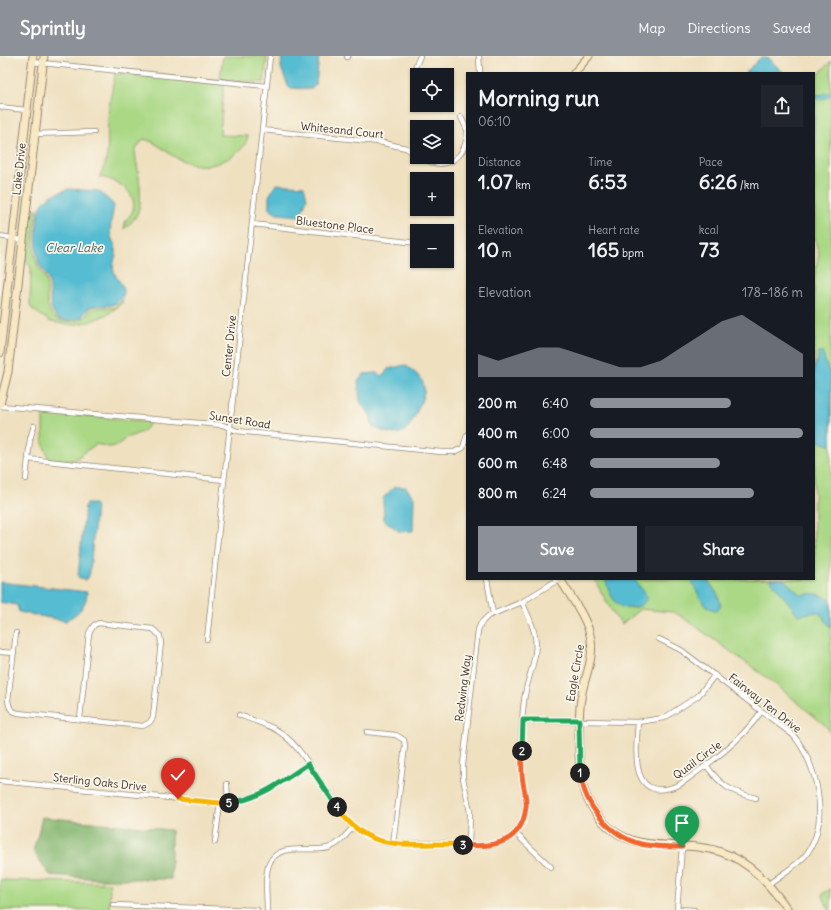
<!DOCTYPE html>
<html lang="en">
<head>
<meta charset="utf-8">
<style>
  :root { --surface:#171b24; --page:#20242c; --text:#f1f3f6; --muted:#9ea1a6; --accent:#8c9099 }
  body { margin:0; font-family:Delius,sans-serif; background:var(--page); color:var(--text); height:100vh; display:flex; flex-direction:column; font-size:15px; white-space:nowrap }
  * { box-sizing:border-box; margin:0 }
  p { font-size:13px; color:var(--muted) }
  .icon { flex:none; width:22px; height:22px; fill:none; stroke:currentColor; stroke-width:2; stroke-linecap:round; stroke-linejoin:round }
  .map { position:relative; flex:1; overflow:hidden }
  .sheet { position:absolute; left:466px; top:16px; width:349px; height:508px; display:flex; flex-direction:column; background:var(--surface); border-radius:0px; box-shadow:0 1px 3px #0004 }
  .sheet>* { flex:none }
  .fabs { position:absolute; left:410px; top:12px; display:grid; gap:8px }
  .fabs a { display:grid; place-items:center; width:44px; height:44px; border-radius:0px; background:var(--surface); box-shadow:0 1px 3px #0004; font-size:20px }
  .pin { position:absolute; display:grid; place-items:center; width:34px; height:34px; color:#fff; margin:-41px -17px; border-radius:50% 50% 50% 0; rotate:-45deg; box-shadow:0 0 4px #0007 }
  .pin .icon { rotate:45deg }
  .km { position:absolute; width:20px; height:20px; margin:-10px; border-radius:50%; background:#222; color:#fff; font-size:11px; line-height:20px; text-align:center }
  .round { display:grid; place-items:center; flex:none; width:42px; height:42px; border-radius:0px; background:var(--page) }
  .head { display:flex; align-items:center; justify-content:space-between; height:68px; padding:0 12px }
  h1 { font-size:22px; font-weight:800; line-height:30px }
  .stats { display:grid; grid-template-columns:repeat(3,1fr); gap:6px; height:68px; padding:4px 12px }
  .stats div { display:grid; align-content:center }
  .stats b { font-size:20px; font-weight:800 }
  .stats small { font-size:11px; font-weight:400 }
  .stats p { font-size:11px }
  .chart { height:112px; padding:8px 12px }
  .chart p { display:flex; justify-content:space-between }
  .chart svg { width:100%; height:72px; margin-top:4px; fill:var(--accent); opacity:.7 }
  .cta { display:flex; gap:8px; margin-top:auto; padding:8px 12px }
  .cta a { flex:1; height:46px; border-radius:0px; background:var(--accent); color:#fff; font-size:16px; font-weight:800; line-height:46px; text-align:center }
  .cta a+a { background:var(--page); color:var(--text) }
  ul { padding:0 12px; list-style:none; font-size:13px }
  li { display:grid; grid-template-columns:64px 48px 1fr; align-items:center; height:30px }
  li i { height:10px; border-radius:5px; background:var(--accent) }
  header { display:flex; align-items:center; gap:24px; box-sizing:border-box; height:56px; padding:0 20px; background:var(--accent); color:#fff }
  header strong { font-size:19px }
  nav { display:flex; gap:22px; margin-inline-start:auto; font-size:14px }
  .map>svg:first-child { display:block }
</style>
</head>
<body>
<header>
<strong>Sprintly</strong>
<nav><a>Map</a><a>Directions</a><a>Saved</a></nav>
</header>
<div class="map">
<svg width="831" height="854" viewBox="0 0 831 854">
  <rect width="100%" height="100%" fill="#fbf7ec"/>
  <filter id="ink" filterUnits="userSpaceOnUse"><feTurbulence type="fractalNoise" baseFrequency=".025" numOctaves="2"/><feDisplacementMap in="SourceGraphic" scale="8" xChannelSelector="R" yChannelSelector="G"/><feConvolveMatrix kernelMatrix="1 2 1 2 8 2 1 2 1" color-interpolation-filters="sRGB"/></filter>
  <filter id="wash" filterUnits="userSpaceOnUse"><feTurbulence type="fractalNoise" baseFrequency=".012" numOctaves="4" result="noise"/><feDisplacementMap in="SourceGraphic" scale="16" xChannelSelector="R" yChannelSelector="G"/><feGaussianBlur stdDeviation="0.9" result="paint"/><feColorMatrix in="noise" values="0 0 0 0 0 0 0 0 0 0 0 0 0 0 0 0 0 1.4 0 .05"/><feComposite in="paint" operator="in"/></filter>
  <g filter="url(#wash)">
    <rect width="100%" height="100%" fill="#efe0c0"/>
    <path fill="#aad885" stroke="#728152" d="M223,0h44l-3,27 -44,-4z
      M831,5v674l-4,-8 -54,-45 -92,-66 -8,-4 -33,-3 -18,15 -8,-9 -20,-36h220v-303l5,-22 -5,-18v-157z
      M115,17l109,11 -4,51 28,1c-3,12 -9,16 -19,22 -19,11 -35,9 -54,-1 -11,-6 -19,-16 -32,-18l-8,12c2,20 10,45 2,63 -3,6 -8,11 -13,15 1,-12 6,-11 9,-19 5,-19 -18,-31 -34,-33 13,-22 7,-36 9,-60 1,-15 5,-29 7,-44z
      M38,152c-4,18 -7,38 -1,55 2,6 7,11 9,17 2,6 1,11 1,18 1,24 17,28 37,20 7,-12 17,-11 30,-10l9,-9 -1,4 -14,11 -19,8 -17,3 -21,-3 -18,-12 -3,-5 1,-37 -5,-8 4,-43z
      M46,356l106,10 -10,10 -16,6 -10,8 -7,1 -13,-3 -23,17 -24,-2 -6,-16v-30z
      M0,824l110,3 -1,27h-109z
      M831,833v21h-2l-7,-16z"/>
    <path fill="#87b872" stroke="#617148" d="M42,761l129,13v49h-71l-50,-4 -17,-24c3,-12 7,-22 9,-34z"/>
    <path fill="#54bcd1" stroke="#487378" d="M282,0h37l-3,29 -5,4 -22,-1 -8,-20z
      M761,1l8,2 15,14h-39z
      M814,36l5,3 12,-3v4l-9,3h-6l-2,-2z
      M276,128l28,2 3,13 -7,17 -23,-2 -8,-5v-13z
      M69,133l30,2 15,14c-1,9 -5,23 -3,31 2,7 6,10 5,18 -1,6 -4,11 -2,18 4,11 17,17 5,29 -11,11 -26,-4 -37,16 -7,3 -19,6 -26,0 -9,-10 -4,-24 -7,-35 -2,-7 -7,-12 -10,-19 -4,-11 -4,-50 4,-60 6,-8 17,-11 26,-14z
      M818,296h4l9,26v68l-17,-7v-72l4,-7z
      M405,309c23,16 23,23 12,46 -11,26 -20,28 -45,15l-2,-11 -10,-13 -2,-21 6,-7 12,-1 7,3 5,-7z
      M394,431h12l8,11 -1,33 -13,1 -16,-12 -1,-22z
      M86,448h8l2,3 -6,65 -2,6 -4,2 -5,-2 -1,-2 7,-70z
      M605,523h29l14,19c-5,6 -8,9 -16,10 -17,3 -23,-16 -27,-29z
      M690,523h17l11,16 3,11 -4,5 -12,-5z
      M770,523h13l18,16c12,-3 20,-2 30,6v24l-2,1 -7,-11 -5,-3 -19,3z
      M0,526l87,10c-1,16 -8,20 -21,29l-47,-9 -2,-7 -17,-3z"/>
  </g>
  <g filter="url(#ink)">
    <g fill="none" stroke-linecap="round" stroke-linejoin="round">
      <g stroke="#95856f" stroke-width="6">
        <path id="street" d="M479,0l1,17
          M347,1l1,-1
          M32,6l235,24
          M416,9l4,-9
          M0,51l26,3
          M461,61l6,13
          M262,74l117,12 27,6 11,7
          M34,78l60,-2
          M420,101c24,15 46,3 47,-25
          M252,168l165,19
          M439,175l1,-2
          M0,180l22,4
          M0,350l223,19 14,6 204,21h13l9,-4 4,-13
          M28,403l196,21
          M26,423l4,-40 4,-13
          M487,523l6,35
          M16,577l-8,67c1,8 3,11 10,13l125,13 7,-4 3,-5 8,-75 -1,-6 -7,-7 -54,-6 -5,2 -5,8 -9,86
          M207,583l63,-583
          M659,583l22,11 112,85c25,29 38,89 12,121 -10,11 -25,19 -36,28
          M0,596l14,1
          M239,659c11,4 23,8 34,13 25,13 39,42 54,64 8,12 16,27 28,36 30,22 47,15 81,15 30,0 67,14 85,-19 10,-17 1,-35 1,-53 -1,-23 -1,-47 2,-70 2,-22 15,-43 11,-65 -2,-12 -8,-23 -13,-34
          M523,664l115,2 26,-4 34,-22 17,-21
          M638,666c-2,30 -9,83 41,63 31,-22 60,-42 82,-73
          M367,676l29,3 8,5 1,6 -12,98
          M706,709c16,22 25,27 50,33
          M0,725l220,22c38,-2 57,-18 88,-39
          M227,728l1,19
          M515,777l36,34
          M215,786l5,-39
          M469,789l1,-33 -7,-34v-13l15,-135 3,-7 7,-7 34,-14 37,-23
          M113,849l144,5
          M677,853l17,1
          M267,854c0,-14 -3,-33 2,-46 10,-23 40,-11 59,-16 11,-3 18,-13 25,-21
          M677,854l5,-63"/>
      </g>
      <g stroke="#95856f" stroke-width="9">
        <path id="secondary" d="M574,17l15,-17
          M0,297l33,-297
          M0,348l8,-32 36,-316
          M560,523c11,19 28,39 31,61 3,19 -6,36 -9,53 -3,13 -3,27 -3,40 0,29 -1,56 17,80 34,47 80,24 125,39 30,10 49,33 67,58"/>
      </g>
      <use href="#street" stroke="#fff" stroke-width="4.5"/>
      <use href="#secondary" stroke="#f8e8c3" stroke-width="7"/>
    </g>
  </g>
  <g fill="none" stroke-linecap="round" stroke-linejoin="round" filter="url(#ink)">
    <g stroke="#fff" stroke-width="8">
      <path id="split-1" d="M580,717c5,33 28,62 61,71 13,3 27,3 41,3"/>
    </g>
    <g stroke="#fff" stroke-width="8">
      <path id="split-2" d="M522,695l1,-31h56l1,53"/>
    </g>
    <g stroke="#fff" stroke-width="8">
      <path id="split-3" d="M463,789c31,3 59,-2 63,-38 1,-9 -2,-17 -3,-25 -2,-10 -1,-21 -1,-31"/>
    </g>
    <g stroke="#fff" stroke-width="8">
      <path id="split-4" d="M337,751c34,51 75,33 126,38"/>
    </g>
    <g stroke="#fff" stroke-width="8">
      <path id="split-5" d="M229,747c31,-4 54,-22 79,-39l29,43"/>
    </g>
    <g stroke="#fff" stroke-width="8">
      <path id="split-6" d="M178,743l42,4h9"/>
    </g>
    <use href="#split-1" stroke="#f0652b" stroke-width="5"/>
    <use href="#split-2" stroke="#22a559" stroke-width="5"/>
    <use href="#split-3" stroke="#f0652b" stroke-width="5"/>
    <use href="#split-4" stroke="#f5b400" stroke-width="5"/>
    <use href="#split-5" stroke="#22a559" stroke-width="5"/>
    <use href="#split-6" stroke="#f5b400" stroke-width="5"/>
  </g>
  <g text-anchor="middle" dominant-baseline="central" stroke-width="3.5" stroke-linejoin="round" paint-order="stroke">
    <g font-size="11" fill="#3b2a1e" stroke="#fbf7ec">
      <text transform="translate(342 74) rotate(6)">Whitesand Court</text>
      <text transform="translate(19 113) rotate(-84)">Lake Drive</text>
      <text transform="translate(335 169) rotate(7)">Bluestone Place</text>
      <text transform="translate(229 290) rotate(-84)">Center Drive</text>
      <text transform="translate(240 364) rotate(9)">Sunset Road</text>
      <text transform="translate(575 617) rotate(-80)">Eagle Circle</text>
      <text transform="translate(463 632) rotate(-83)">Redwing Way</text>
      <text transform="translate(765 647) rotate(38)">Fairway Ten Drive</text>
      <text transform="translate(697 704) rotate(-36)">Quail Circle</text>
      <text transform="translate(100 726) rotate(6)">Sterling Oaks Drive</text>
    </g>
    <g font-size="12" font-style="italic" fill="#445d5d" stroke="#fbf7ec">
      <text x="74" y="191">Clear Lake</text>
    </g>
  </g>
</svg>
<div class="fabs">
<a><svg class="icon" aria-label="locate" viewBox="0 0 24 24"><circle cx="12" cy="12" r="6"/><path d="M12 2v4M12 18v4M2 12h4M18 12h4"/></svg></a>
<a><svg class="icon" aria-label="layers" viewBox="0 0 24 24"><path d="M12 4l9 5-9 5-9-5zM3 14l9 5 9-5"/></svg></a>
<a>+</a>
<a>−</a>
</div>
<div class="pin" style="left:682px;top:791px;background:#1e9e55"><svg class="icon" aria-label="arrive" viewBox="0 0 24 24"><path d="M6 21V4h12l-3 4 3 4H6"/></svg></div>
<div class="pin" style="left:178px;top:743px;background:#d93025"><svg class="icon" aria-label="check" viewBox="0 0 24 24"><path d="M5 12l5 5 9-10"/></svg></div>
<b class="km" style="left:580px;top:717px">1</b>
<b class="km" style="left:522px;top:695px">2</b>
<b class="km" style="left:463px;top:789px">3</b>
<b class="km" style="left:337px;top:751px">4</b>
<b class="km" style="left:229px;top:747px">5</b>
<section class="sheet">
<div class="head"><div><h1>Morning run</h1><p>06:10</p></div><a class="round"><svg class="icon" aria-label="share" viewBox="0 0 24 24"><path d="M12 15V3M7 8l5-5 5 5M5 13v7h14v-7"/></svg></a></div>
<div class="stats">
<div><p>Distance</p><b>1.07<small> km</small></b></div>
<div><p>Time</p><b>6:53</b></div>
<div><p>Pace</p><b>6:26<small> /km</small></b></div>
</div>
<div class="stats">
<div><p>Elevation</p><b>10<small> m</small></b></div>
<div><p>Heart rate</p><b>165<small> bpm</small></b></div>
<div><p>kcal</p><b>73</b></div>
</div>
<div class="chart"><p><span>Elevation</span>178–186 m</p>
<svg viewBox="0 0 160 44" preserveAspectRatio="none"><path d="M0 44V30L10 34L20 30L30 26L40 26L50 30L60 34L70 38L80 38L90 34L100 26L110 18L120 10L130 6L140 14L150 22L160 30V44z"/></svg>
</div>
<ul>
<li><b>200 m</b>6:40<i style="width:66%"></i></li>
<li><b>400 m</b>6:00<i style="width:100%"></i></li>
<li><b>600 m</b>6:48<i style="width:61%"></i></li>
<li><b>800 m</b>6:24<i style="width:77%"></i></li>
</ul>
<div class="cta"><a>Save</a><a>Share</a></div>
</section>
</div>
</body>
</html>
